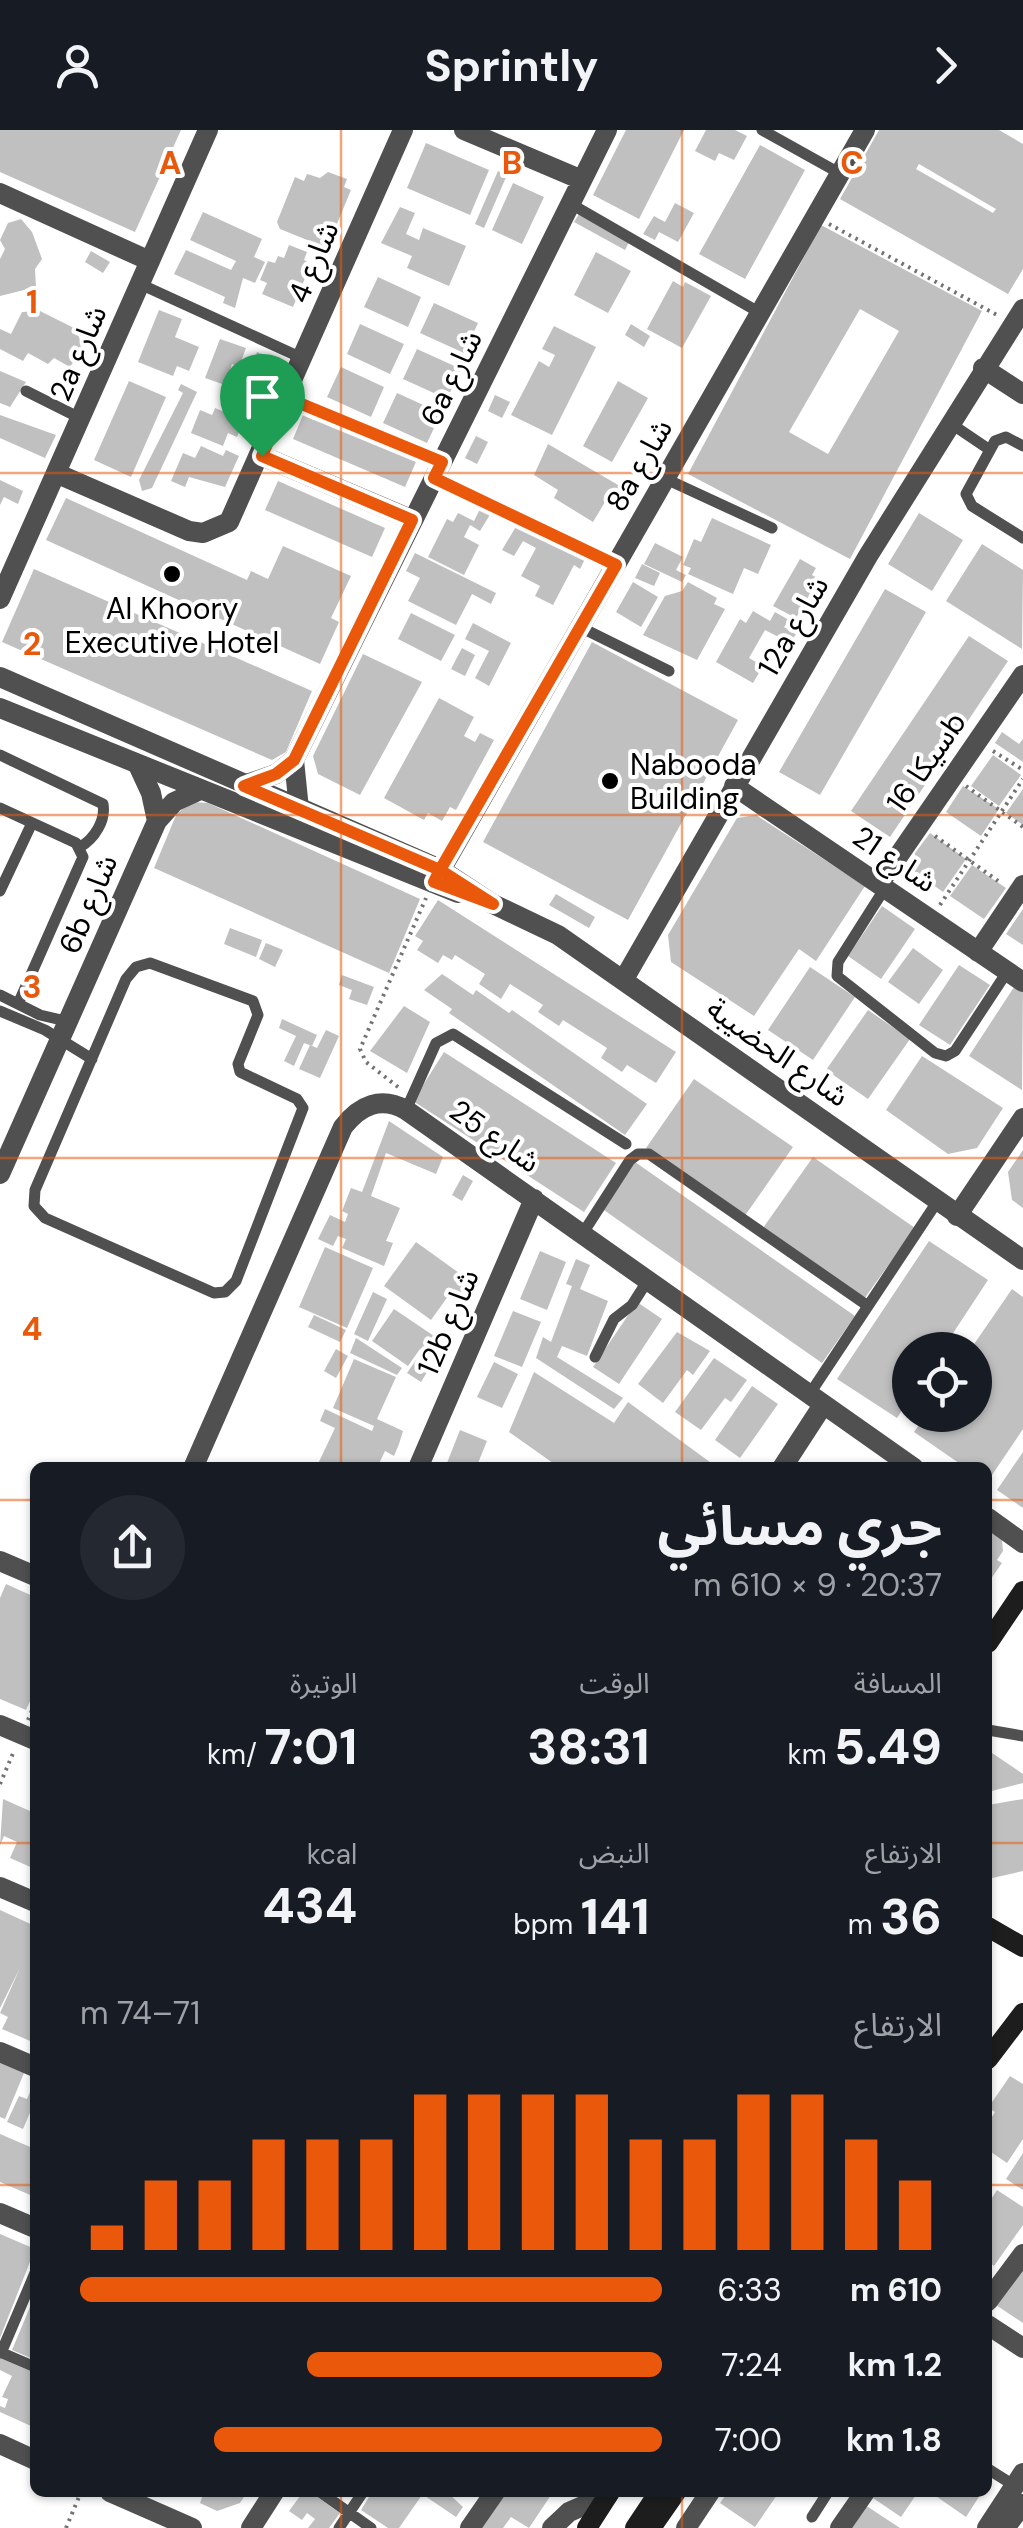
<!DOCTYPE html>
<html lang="ar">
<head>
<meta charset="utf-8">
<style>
  :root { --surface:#171b24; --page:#242831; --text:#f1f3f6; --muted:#9ea1a6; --accent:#ea580c }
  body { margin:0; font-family:"DM Sans","Noto Sans Arabic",sans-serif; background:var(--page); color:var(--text); direction:rtl; height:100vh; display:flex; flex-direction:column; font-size:38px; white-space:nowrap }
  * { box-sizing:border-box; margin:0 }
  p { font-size:32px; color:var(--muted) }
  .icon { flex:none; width:55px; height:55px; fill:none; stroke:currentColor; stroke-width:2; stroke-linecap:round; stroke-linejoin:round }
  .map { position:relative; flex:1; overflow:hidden; direction:ltr }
  .drawer { position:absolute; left:30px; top:1332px; width:962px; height:1035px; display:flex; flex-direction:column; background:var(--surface); border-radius:15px; box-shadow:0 2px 8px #0004; direction:rtl }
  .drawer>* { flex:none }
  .controls { position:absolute; left:892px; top:1202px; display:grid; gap:20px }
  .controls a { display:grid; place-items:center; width:100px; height:100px; border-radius:50%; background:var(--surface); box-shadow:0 2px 8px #0004; font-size:50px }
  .pin { position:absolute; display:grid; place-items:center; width:85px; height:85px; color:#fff; margin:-102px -42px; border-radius:50% 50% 50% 0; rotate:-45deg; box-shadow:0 0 10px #0007 }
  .pin .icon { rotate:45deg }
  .round { display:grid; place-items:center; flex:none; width:105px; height:105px; border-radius:52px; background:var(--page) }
  .headline { display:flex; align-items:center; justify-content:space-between; height:170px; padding:0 50px }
  h1 { font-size:55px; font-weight:700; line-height:75px }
  .metrics { display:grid; grid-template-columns:repeat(3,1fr); gap:15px; height:170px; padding:10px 50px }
  .metrics div { display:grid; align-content:center }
  .metrics b { font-size:50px; font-weight:700 }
  .metrics small { font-size:28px; font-weight:400 }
  .metrics p { font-size:28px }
  .chart { height:280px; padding:20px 50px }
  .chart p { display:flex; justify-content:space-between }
  .chart svg { width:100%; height:180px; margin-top:10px; stroke:var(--accent); stroke-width:6 }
  ul { padding:0 50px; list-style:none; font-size:32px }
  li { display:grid; grid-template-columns:160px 120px 1fr; align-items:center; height:75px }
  li i { height:25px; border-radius:12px; background:var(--accent) }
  header { display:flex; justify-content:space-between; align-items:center; height:130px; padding:0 50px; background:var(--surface); font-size:45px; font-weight:700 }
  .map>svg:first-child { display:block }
</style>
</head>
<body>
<header><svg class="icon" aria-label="forward" viewBox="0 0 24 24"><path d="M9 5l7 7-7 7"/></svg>Sprintly<svg class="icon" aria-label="person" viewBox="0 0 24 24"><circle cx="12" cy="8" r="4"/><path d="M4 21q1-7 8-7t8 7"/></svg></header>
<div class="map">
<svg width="1023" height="2398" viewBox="0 0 1023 2398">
  <rect width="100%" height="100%" fill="#fff"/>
  <path fill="#c0c0c0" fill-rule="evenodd" d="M0,0h181l-46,102 -135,-60z
    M626,0h58l-45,89 -46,-24z
    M706,0h29l12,6 -13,24 -15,-7 -4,8 -20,-10z
    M879,0h120l24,14v125l-15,25 -168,-95zM919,34l77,45 -3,4 -77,-44z
    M426,13l63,27 -19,45 -63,-27z
    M760,15l45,25 -60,109 -46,-25z
    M498,41l9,4 -23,53 -9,-4z
    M328,42l19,7 -3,8 7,3 -24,58 -47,-19 -3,-7 18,-45 9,4 3,-7 13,4z
    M513,53l31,14 -22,47 -30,-14z
    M675,73l19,10 -16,29 -19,-10 -4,8 -12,-6 11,-18 11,6z
    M400,77l15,6 -9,21 13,6 4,-12 43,18 -17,40 -42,-18 5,-12 -31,-13z
    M203,82l59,27 -8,18 11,5 -10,21 -12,-5 -8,30 -12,-5 2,-6 -51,-23 12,-24 45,20 5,-9 -46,-21z
    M579,84l50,28 -4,8 -51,-28z
    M21,89l11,13 10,27 -7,10 1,18 -36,9v-37l5,-10 -5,-9 8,-17z
    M821,95l161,86 -132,248 -162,-85zM860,179l39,22 -71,123 -39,-22z
    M289,115l18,7 -3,8 7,4 -18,43 -31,-13 5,-11 -7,-3 8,-19 7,2 3,-7 6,2z
    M91,121l19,11 -7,11 -18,-11z
    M596,122l35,19 -23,42 -34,-18z
    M378,147l43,20 -13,30 -44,-20z
    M673,151l10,6 2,-5 26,14 -29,52 -35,-19z
    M434,173l44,20 -14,30 -44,-20z
    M159,180l23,9 -7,18 24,10 -10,24 -12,-5 -4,10 -35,-14z
    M40,181l36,18 7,19 -13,19 -16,-9 -6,6 -20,-11 -5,8 -23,-12v-20l11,5 11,-22z
    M360,194l44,20 -14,30 -43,-20z
    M631,194l19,12 -6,11 -19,-12z
    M554,196l42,21 -44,88 -41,-20 28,-54 10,6 6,-12 -13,-6z
    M220,209l26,9 -7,19 -7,-3 -7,21 -20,-7z
    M417,219l44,20 -14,30 -44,-20z
    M257,222l19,8 -2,5 16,4 -17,39 -31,-12z
    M341,237l43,20 -13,30 -44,-20z
    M0,241l26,11 -16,25 -10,-4z
    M129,251l37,16 -35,80 -37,-17z
    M618,251l30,17 -36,64 -29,-16z
    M181,254l16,8 -45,96 -10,3 -3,-11 44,-87 -5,-3z
    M397,263l44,20 -14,30 -44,-20z
    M495,265l15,7 -8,16 -14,-7z
    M215,278l29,12 -7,17 -9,-4 -5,13 -32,-13 9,-23 12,5z
    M318,281l24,10 -3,7 21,9 2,-7 25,11 -3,6 22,9 2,-6 11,5 -14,32 -112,-48 10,-24 11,5z
    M0,285l56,20 -11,23 -45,-20z
    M476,306l12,6 -11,22 -12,-6z
    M548,314l77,45 -8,13 -9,-5 -15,25 -39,-24 4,-8 -24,-15z
    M201,316l22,10 3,-6 13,6 -14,31 -36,-10 -4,10 -14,-6 12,-28 12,5z
    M0,350l23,11 -5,13 -14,-7 -4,8z
    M278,351l107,47 -13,29 -107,-47z
    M66,368l181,82 4,-9 17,8 15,-33 68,30 -20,42 8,4 -19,42 -274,-124z
    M481,377l10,6 -11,18 -10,-6 -6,12 15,8 -15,30 -36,-18 19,-38 6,3 5,-9 16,8z
    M919,383l44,27 -31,51 -44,-27z
    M712,388l59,27 -13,29 -14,-6 -11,26 -45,-20 3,-6 -8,-3 11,-26 7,3z
    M518,393l69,32 -7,14 -6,-4 -21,40 -18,-9 5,-10 -19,-10 15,-28 -13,-7 -9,15 -12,-6z
    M655,413l28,14 -7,13 10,5 -4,7 -38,-18z
    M982,414l41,26 -1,79 -76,-48z
    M415,423l81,40 -5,11 -19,-10 -16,31 -48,-24 12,-23 -14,-7z
    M800,429l16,9 -4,7 7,4 -23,39 -23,-12z
    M642,434l18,9 -6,13 -19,-8z
    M34,439l278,122 -26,61 -14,8 -270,-118z
    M633,452l25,15 -17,30 -25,-15z
    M688,452l29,16 -3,6 11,5 -28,51 -54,-25 22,-39 17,-5z
    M885,459l41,23 -106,183 -41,-23z
    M753,481l17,10 5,-9 14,8 -5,7 12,7 -6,9 -25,-13 -16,28 14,8 -10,17 -37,-21 24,-43 6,4z
    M411,483l44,22 -14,26 -43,-22z
    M473,493l38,20 -22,43 -14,-8 14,-27 -24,-12z
    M969,506l39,25 -118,176 -39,-26z
    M592,512l146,78 -110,200 -145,-78z
    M462,518l13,7 -10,21 -14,-7z
    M363,524l59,28 -62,113 -42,-21 -5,-18z
    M439,568l35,19 -10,19 11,6 5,-9 14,7 -38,70 -6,-3 -8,14 -14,-8 -4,7 -40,-22z
    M1002,602l17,12 4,-5v23l-28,-19z
    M993,625l28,20 -22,31 -28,-20z
    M963,656l36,23 -18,27 -35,-24z
    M1023,659v36l-17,-12z
    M193,672l15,1 212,96 -31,74 -235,-105 23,-55z
    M756,685l109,71 -49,75 -17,-12 -45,67 -83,-54 -3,-27 69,-117z
    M930,703l36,26 -23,33 -28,-20v-19z
    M972,735l34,23 -22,31 -34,-23z
    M556,764l39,23 -6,11 -40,-23z
    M438,770l238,152 -20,31 -29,-18 -5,7 -21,-14 6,-10 -44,-28 -4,6 -21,-14 5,-7 -33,-21 -9,15 -22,-15 6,-10 -30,-19 -3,5 -9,-5 -5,8 -21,-13 6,-9 -8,-5z
    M882,776l33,23 -34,50 -33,-23z
    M1023,779v36l-17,-11z
    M230,798l32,12 -6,17 -32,-13z
    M266,813l17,7 -8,17 -16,-8z
    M913,818l30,22 -24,34 -31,-22z
    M959,835l31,20 -40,60 -31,-20z
    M810,837l45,30 -42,63 -45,-30z
    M442,844l31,21 3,-5 33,23 3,-3 135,94 -22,31 -176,-122 3,-4 -28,-19z
    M342,845l32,12 -7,18 -18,-6 3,-9 -13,-5z
    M1016,854l7,4 -1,102 -53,-34z
    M404,876l26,16 -23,51 -37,-22z
    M868,880l42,29 -42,60 -42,-29z
    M282,889l35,16 -5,11 -8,-3 -10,23 -10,-5 12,-25 -17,-8z
    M326,900l13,6 -19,42 -21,-9 11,-24 7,3z
    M444,922l172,111 -32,49 -171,-111z
    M922,926l81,52 -26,40 -29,6 -62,-44z
    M694,949l99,68 -49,70 -98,-69z
    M389,991l54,36 -7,17 -50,-21 -15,43 29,12 -14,33 7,2 -9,23 -42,-18 4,-9 -8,-3 -5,10 -15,-7 12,-24 15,7 3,-8 -6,-3 9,-23 11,4z
    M1023,1020v58l-11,-8 -4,-28z
    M813,1027l102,71 -51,71 -101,-71z
    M635,1032l220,154 -33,47 -221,-155z
    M463,1045l10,6 -11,20 -10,-6z
    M929,1111l59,39 -46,70h-32v48l-13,20 -60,-39z
    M416,1112l57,41 -12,16 -10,-7 -20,28 -47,-34z
    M325,1117l48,21 -26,60 -48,-21z
    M540,1121l26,11 -19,48 -27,-11z
    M576,1129l14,6 -10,24 28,12 -21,55 -25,-10 -5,11 66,41 -9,11 -78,-51 7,-21 8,5 21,-56 -6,-2z
    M1012,1159l11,8v132l-35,52v-13h-22l-52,-36 12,-17h49v-65h-5z
    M373,1162l14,7 -19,42 -14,-7z
    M637,1172l25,17 -43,65 -26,-17z
    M394,1179l43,29 -11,15 -6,-4 -12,17 -36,-25z
    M513,1181l28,11 -19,45 -28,-11z
    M314,1185l32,15 -6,12 -32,-15z
    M677,1202l33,19 -17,24 -6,-5 -24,33 -25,-19z
    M356,1208l46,30 -5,7 -47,-22z
    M336,1219l12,7 -12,22 -12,-7z
    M714,1228l33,22 -16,22 -6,-4 -24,32 -26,-18z
    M354,1229l42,18 -19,42 26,12 -4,13 -5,12 -9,-5 -8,17h-61l19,-40 -15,-7 5,-12 47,22 2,-5 -41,-18z
    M416,1230l13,9 -8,13 -14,-9z
    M494,1232l24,12 -16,34 -25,-11z
    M534,1242l80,51 14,-21 90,66h-158l-51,-36z
    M752,1256l26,18 -38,54 -25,-18z
    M460,1300l27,11 -11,27h-31z
    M1023,1322v56l-26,-18z
    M988,1394l14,16 1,11 -6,9 5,3 -14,20z
    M6,1454l29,13v93l-9,20 -26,-11v-101z
    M992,1623l31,21v9l-35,9v-32z
    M3,1669l27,12 5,-11v69l-25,-11 7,-16 -13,-6 -4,9z
    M1023,1669v72l-35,8v-74z
    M0,1780l35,16v117l-33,-14 6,-12 -8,-4 20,-45 -20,40z
    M0,1933l24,10 -19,46 -5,-2z
    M1010,1946l13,8v55l-16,24 -19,-13v-27l7,-11 -7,-4z
    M35,1950v21l-12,28 -16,-7 12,-26 8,3z
    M0,2004l35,15v48l-35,-15z
    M1023,2023v37l-17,-11z
    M997,2060l26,17v18l-29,41 -6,-5v-57z
    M0,2104l35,15 -35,89z
    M1023,2139v54l-27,-18z
    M35,2165v65l-23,-10z
    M0,2228l35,15 -4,53 -31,-14v-6l5,2 3,-9 -6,-2 10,-21 -12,-6z
    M204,2362h43l-7,11 -23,8 -17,-8z
    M303,2362h7l30,21 -11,15h-21l7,-9 -8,-6 -5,7 -13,-9z
    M372,2362h46l4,3 -23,33h-11l-27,-18z
    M427,2362h20l16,15 -7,10 -31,-21z
    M503,2362h50l-24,36 -18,-11 -8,11h-25z
    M728,2362h51l-24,35 -35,-24z
    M876,2362h42l-17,25 -28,-19z
    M930,2362h52l-16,25z
    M865,2375l35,23h-51z"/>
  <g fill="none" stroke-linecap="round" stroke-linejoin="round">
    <path stroke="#727272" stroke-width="4" stroke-dasharray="2.5 5" stroke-linecap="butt" d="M829,94l168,91
      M303,275l121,50
      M448,355l150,71
      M993,621l30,19
      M966,656l57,41
      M935,706l66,47
      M940,775l83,-126
      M398,957l-32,-25 -6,-13 66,-151
      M28,1590l7,-17
      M0,1654l14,-33
      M66,2398l15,-36"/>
    <path stroke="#505050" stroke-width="11" d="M762,0l79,44
      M571,74l191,110
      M140,154l164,75
      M26,261l56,28
      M950,293l40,27
      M1023,316l-17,-9 -11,4 -29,53 6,12 51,32
      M666,349l106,49
      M578,496l91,45
      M0,625l103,49c3,17 -9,35 -23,43
      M0,678l76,35 7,14 -65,147
      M885,758l-47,74 -1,14 98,77 11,3 9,-5 52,-79
      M0,761l32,-68
      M150,833l103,38 5,14 -20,49 2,8 57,27 6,9 -67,173 -11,11 -11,1 -169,-75 -11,-12 1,-16 91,-211 10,-12z
      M0,865l40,20 30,7
      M0,881l45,19 47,29
      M406,980l30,-67 17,-9 173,110
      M583,1103l47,-73 8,-6h11l219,152
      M595,1227l19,-38 18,-14 16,-25
      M809,1265l128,-193
      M988,1600l35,6
      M0,2222l35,15
      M1,2223l34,-80
      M988,2339l27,17
      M320,2362l51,36
      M812,2387l16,-25
      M339,2398l24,-36"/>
    <path stroke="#505050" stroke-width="20" d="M464,0l118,50
      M0,63l150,68
      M983,238l40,26
      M262,326l151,64
      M58,344l131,57 14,2 26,-11 174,-392
      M0,469l208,-469
      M294,630l5,49
      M139,637l12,26 6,28
      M244,655l32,-11 18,-14 313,-630
      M734,656l289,196
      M434,752l431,-752
      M879,754l144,-209
      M978,822l45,-67
      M624,849l244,-423 155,-247
      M0,1044l157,-353 17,-19 24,-11
      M957,1086l66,-98
      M193,1338l150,-341c17,-22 38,-31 63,-17l508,358
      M418,1338l116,-269
      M782,1338l41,-63
      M988,1388l35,25
      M0,1431l35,15
      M0,1595l35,15
      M0,1757l35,15
      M0,1922l35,15
      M0,2083l35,15
      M988,2171l35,-47
      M988,2195l35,23
      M0,2314l35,16
      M110,2362l82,36
      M251,2398l23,-36
      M470,2398l25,-36
      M552,2398l17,-16 39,-17
      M686,2398l24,-36
      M840,2398l25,-36
      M987,2398l36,-55
      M1005,2398l18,-24"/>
    <path stroke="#505050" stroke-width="20" d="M0,547l440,192 53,35 65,31 465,325
      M0,578l458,185"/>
    <path stroke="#1d1d1d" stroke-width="20" d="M988,1513l35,-52
      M988,1797l35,20
      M988,1929l35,-46
      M587,2398l23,-36
      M635,2398l24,-36
      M651,2398l25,-36"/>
  </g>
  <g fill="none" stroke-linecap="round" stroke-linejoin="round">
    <g stroke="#fff" stroke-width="20">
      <path id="route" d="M262,326l150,64 -118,240 -18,14 -32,12 196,84 -6,12 59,22 -53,-34 176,-305 -182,-87 8,-16 -155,-64 -25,58"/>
    </g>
    <use href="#route" stroke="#ea580c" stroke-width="12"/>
  </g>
  <path fill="none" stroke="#e8590c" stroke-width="2.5" stroke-opacity="0.55" d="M341,0v1338M682,0v1338M0,343h1023M0,685h1023M0,1028h1023M0,1370h35M988,1370h35M0,1713h35M988,1713h35M0,2055h35M988,2055h35M341,2362v36M682,2362v36"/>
  <g fill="#000" stroke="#fff" stroke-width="4">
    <circle cx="172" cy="444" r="10"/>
    <circle cx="610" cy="651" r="10"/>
  </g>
  <g text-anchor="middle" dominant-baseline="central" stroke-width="8" stroke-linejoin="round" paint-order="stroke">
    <g font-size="30" fill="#000" stroke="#fff">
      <text transform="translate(313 132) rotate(-67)">شارع 4</text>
      <text transform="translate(78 223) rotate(-67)">2a شارع</text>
      <text transform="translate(451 248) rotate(-64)">6a شارع</text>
      <text transform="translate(639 335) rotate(-60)">8a شارع</text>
      <text transform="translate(793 496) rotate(-60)">12a شارع</text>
      <text transform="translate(926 632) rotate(-55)">سيكا 16b</text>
      <text transform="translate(895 729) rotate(34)">شارع 21</text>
      <text transform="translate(88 774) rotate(-67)">6b شارع</text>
      <text transform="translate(778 922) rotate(35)">شارع الحضيبة</text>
      <text transform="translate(495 1006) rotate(35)">شارع 25</text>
      <text transform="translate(448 1192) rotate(-67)">12b شارع</text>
    </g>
    <g font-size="30" fill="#000" stroke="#fff">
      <text x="172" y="478">Al Khoory<tspan x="172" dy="34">Executive Hotel</tspan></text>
      <text x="630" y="634" text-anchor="start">Nabooda<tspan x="630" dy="34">Building</tspan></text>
    </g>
  </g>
  <g font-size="32" text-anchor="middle" font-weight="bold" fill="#e8590c" stroke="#fff" stroke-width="8" stroke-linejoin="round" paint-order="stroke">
    <text x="170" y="44">A</text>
    <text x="512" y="44">B</text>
    <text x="852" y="44">C</text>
    <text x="32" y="183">1</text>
    <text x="32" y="525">2</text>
    <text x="32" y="868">3</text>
    <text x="32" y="1210">4</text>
  </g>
</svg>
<div class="controls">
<a><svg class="icon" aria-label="locate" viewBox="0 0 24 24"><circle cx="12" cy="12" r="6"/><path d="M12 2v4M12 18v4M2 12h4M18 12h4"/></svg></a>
</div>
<div class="pin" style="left:262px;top:326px;background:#1e9e55"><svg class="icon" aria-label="arrive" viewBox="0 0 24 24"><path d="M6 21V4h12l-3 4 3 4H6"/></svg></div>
<section class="drawer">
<div class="headline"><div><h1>جري مسائي</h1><p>20:37 · 9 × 610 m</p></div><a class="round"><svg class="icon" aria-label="share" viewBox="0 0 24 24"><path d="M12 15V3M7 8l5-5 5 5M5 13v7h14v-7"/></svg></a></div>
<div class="metrics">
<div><p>المسافة</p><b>5.49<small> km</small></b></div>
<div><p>الوقت</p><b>38:31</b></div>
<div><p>الوتيرة</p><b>7:01<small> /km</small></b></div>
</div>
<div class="metrics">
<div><p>الارتفاع</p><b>36<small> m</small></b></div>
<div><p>النبض</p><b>141<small> bpm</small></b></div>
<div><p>kcal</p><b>434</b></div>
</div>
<div class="chart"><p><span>الارتفاع</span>71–74 m</p>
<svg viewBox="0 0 160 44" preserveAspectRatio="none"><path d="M5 44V38M15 44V27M25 44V27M35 44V17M45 44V17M55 44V17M65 44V6M75 44V6M85 44V6M95 44V6M105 44V17M115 44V17M125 44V6M135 44V6M145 44V17M155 44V27"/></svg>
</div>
<ul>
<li><b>610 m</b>6:33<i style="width:100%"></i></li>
<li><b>1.2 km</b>7:24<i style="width:61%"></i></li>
<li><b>1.8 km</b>7:00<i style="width:77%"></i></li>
</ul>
</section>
</div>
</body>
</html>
